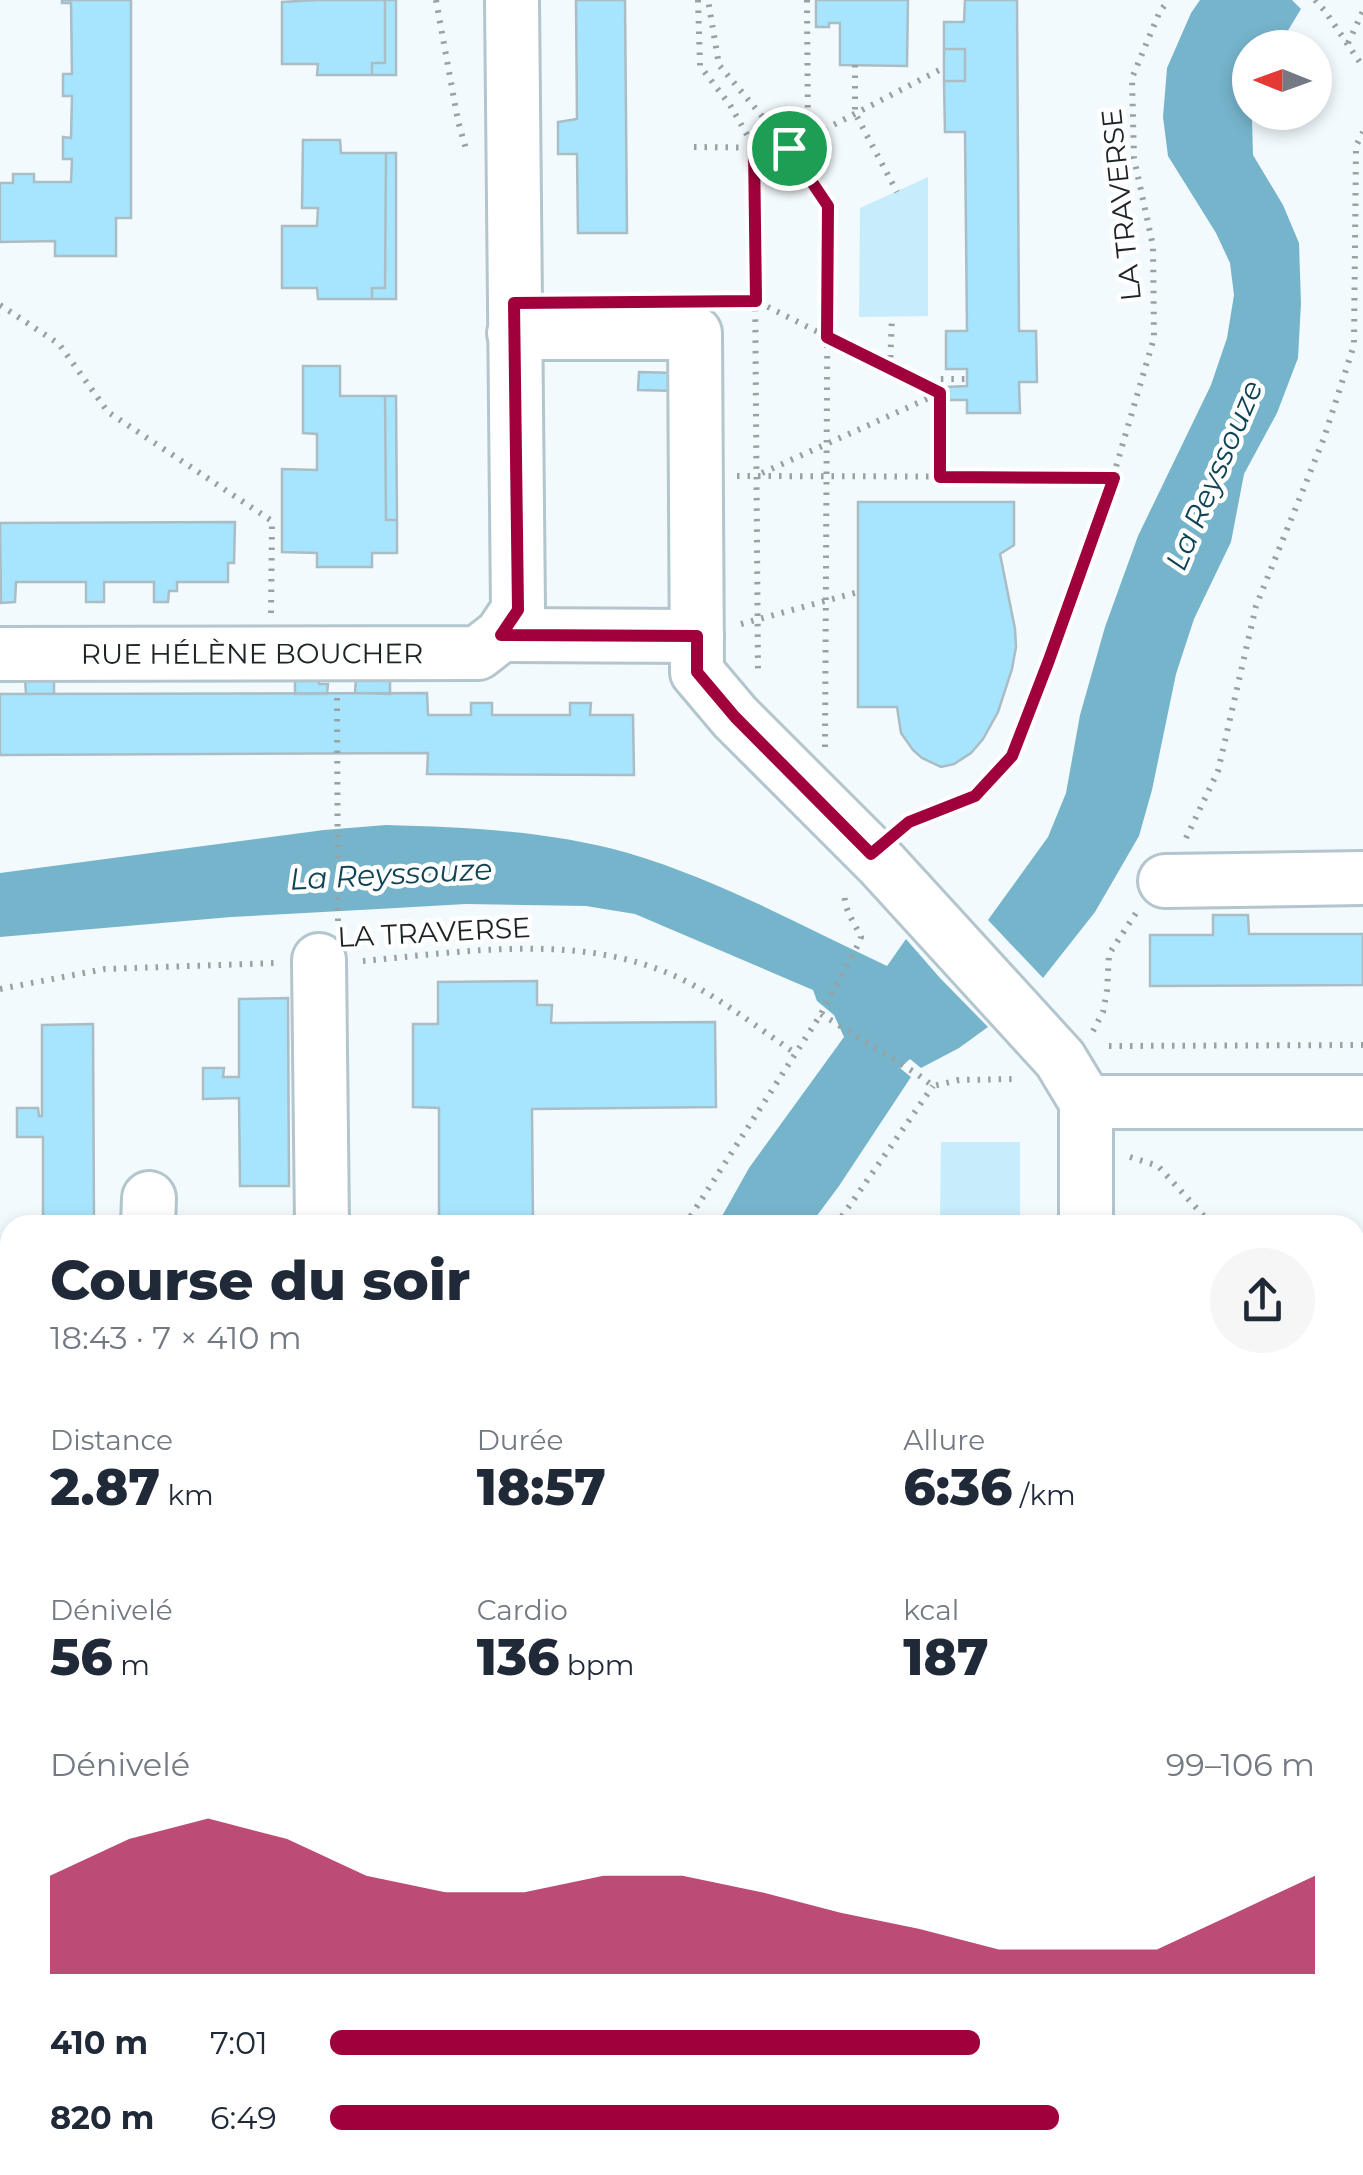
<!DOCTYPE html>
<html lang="fr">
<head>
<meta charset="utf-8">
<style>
  :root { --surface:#fff; --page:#f6f6f7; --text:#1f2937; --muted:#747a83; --accent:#a0013d }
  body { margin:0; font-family:Montserrat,sans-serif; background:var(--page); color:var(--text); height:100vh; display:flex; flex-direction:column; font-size:38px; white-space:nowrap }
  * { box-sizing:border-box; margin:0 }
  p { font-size:32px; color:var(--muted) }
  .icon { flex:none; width:55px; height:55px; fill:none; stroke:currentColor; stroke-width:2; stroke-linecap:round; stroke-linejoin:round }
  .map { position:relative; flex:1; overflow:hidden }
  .details { position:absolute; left:0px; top:1215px; width:1365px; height:960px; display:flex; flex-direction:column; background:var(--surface); border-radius:30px 30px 0 0; box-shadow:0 5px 15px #0003 }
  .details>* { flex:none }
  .needle { width:65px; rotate:271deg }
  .fabs { position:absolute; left:1232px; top:30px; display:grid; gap:20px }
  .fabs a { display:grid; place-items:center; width:100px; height:100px; border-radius:50%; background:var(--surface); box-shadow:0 5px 15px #0003; font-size:50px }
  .pin { position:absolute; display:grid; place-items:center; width:85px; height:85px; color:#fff; margin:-42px; border:5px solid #fff; border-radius:50%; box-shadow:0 2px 10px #0007 }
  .round { display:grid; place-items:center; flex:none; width:105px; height:105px; border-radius:52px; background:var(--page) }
  .headline { display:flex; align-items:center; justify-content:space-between; height:170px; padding:0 50px }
  h1 { font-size:55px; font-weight:800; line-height:75px }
  .stats { display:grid; grid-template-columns:repeat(3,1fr); gap:15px; height:170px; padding:10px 50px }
  .stats div { display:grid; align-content:center }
  .stats b { font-size:50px; font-weight:800 }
  .stats small { font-size:28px; font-weight:400 }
  .stats p { font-size:28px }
  .chart { height:280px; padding:20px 50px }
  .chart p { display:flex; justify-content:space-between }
  .chart svg { width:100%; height:180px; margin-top:10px; fill:var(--accent); opacity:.7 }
  ul { padding:0 50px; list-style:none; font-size:32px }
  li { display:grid; grid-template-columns:160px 120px 1fr; align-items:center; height:75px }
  li i { height:25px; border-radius:12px; background:var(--accent) }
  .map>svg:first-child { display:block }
</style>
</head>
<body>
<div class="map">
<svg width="1363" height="2175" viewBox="0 0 1363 2175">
  <rect width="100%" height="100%" fill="#f2fafd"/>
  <path fill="#c7ecfc" d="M928,177v139l-69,1 1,-109z
    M941,1142h79v83h-80z
    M332,2165h174v10h-174z"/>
  <path fill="#76b4cc" d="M1200,0h92l9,9 -23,38 -28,1 3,107 30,50 16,38 2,60 -3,55 -21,55 -33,61 -13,68 -37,77 -18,55 -24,116 -13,46 -44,76 -52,66 -55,-58 60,-83 18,-44 14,-78 25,-88 33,-91 73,-151 16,-47 7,-43 -4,-32 -14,-30 -48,-77 -5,-39 4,-49 24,-55z
    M386,825c80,2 164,6 242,28 91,27 174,73 259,113l19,-27 34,39 48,49 -29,21 -38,20 -11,-9 -10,9 11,9 -72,109 -29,39h-93l32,-57 95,-131 -10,-22 -17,-14 -4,-11 -178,-76 -49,-8 -120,-2 -88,5 -147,8 -231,20v-64l324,-43z"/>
  <path fill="#a7e5ff" stroke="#aabcc4" stroke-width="2.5" d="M62,0h69v218h-15v38h-61v-15l-55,1v-59h13v-9h21v8h37l1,-23h-9v-22l8,1 1,-42h-9v-22h9l-1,-71h-9z
    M317,0h68v63h-13v12h-55l1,-11h-36v-62z
    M385,0h11v75h-24v-12h13z
    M576,0h49l2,233h-49l-1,-79h-19v-32l19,-3z
    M816,0h92l-1,66 -67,-1v-42h-11v4h-13z
    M965,0h52l2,331h17l1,51h-18l1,31h-53v-13h-21l1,-13 20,-1v-17h-21v-38h21l-2,-199h-20l-1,-51h21v-32h-21v-27h20z
    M944,49h21v32h-21z
    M303,140h37l1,13h45l-1,135h-13v11h-54l-1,-11h-35v-62h35l1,-18h-16z
    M386,153h10v146h-24v-11h13z
    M303,366h37v30h45l1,124h11v33h-25v14h-55v-14l-35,-1v-83l35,1v-36l-14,-1z
    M639,372l37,1v18l-38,-1z
    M385,396h11l1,124h-11z
    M858,502h156v43l-14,9 15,75 1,18 -4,22 -14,43 -15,27 -12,14 -17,11 -13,3 -19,-9 -9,-8 -12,-17 -4,-26h-39z
    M235,522l-1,41h-6v19h-51v9h-8l-1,11h-14v-20h-50v20h-18v-20h-70l-1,20 -14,1 -1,-80z
    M390,677v17l-35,-1 1,-15z
    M25,678h29v16h-28z
    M295,678h23l1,6h9l-1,10h-32z
    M427,693l1,22h43v-12h21v12h78v-12h21l-1,12h43l1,60 -207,-1 1,-21 -428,2v-61z
    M1213,915h35l1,19h114v51l-213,1v-51h63z
    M537,981v24h15l-1,18 164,-1 1,85 -184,2 1,116h-94v-117l-26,-1v-83h25v-42z
    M288,998l1,188h-49l-1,-88 -36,1v-31h21l-1,9h16v-78z
    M93,1024l1,201h-51v-88h-26v-29h21l1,8h3v-91z
    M0,1579h10v77h-10z
    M1355,1602h8v54h-8z
    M1355,1849h8v45h-8z
    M31,2165h52v10h-52z
    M1306,2166h18v6h39v3h-134v-2h76z"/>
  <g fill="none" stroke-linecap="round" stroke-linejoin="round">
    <g stroke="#b3c5cd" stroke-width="58">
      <g id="minor">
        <path d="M514,333h181l2,339 38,45 145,145 180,197 26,43"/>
        <path d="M501,635l196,1"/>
        <path id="s1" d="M0,654l478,-1 23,-18 17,-25 -6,-610"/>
        <path d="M1165,881l198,-3"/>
        <path d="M319,960l3,265"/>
        <path d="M1086,1102h277"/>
        <path d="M148,1225l1,-27"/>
        <path d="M1086,1225v-123"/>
        <path d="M0,1337h10"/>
        <path d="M1355,1534l8,1"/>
        <path d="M1355,1738h8"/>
        <path d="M0,1744l10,-1"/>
        <path d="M1099,2165v10"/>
        <path d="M1176,2170v5"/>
      </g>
    </g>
    <path stroke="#99a1a3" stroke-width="6" stroke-dasharray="2.5 8" stroke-linecap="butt" d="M436,0l22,121 8,28
      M698,0l2,66 30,39 24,42 4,527
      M807,0l1,138
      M1315,0l10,11 38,56
      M1348,43l15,-32
      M855,65v48l42,79
      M694,147l95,1 -70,-83 -11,-65
      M727,301h29l184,92v84
      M0,305l59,39 49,68 164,109 -1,92
      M890,368l2,-52
      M762,473l178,-80v-14h27
      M737,476l376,1
      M741,624l117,-32
      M337,698l1,223
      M825,747l3,-540 -39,-59 156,-81
      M903,827l6,-5 66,-26 37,-41 37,-95 64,-183 41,-139 -1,-92 -19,-88 -2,-80 28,-67 9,-11
      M1186,838l32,-67 38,-165 68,-168 30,-93 2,-199 7,-14
      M363,961c111,-10 235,-32 337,28 33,19 64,43 95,64
      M0,989l105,-20 171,-6
      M821,1014l96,60 16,12 26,-6 59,-1
      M1093,1031l10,-19 4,-22 2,-36 29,-44
      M1109,1046l254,-1
      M1130,1157l28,9 54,59
      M685,1225l136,-211 38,-71 2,-6c-7,-15 -19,-30 -16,-47
      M836,1225l97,-139
      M1355,1382l8,8
      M1355,1792h8
      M316,2165l1,10"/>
    <use href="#minor" stroke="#fff" stroke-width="52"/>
  </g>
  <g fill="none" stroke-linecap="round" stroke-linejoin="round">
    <g stroke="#fff" stroke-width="20">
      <path id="route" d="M754,147l35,1 39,58 -1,131 113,56v84l174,1 -65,182 -37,96 -37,40 -66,26 -38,32 -136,-137 -38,-45v-36l-196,-1 17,-25 -4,-307 242,-2z"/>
    </g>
    <use href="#route" stroke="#a0013d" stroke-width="12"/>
  </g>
  <g text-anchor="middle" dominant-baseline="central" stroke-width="9" stroke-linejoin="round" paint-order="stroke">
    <g font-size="28" fill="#1d2426" stroke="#fff">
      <text transform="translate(1121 205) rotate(-96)">LA TRAVERSE</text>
      <text stroke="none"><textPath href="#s1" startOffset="252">RUE HÉLÈNE BOUCHER</textPath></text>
      <text transform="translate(434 932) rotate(-3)">LA TRAVERSE</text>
    </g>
    <g font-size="30" font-style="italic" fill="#0f4456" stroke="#fff">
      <text transform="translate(1214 475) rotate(-67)">La Reyssouze</text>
      <text transform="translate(391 874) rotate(-3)">La Reyssouze</text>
    </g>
  </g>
</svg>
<div class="fabs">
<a><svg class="needle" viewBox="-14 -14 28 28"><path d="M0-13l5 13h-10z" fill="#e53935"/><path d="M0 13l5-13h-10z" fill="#747a83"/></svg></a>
</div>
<div class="pin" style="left:789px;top:148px;background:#1e9e55"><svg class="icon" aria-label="arrive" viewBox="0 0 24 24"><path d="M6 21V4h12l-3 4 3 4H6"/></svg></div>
<section class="details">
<div class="headline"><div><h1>Course du soir</h1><p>18:43 · 7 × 410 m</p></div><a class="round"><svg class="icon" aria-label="share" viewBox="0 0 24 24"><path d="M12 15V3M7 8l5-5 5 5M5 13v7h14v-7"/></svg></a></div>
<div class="stats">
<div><p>Distance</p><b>2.87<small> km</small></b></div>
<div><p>Durée</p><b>18:57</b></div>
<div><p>Allure</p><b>6:36<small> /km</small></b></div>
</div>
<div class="stats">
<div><p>Dénivelé</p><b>56<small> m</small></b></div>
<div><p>Cardio</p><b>136<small> bpm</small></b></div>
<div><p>kcal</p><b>187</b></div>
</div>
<div class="chart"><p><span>Dénivelé</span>99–106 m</p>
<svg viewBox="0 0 160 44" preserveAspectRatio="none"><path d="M0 44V20L10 11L20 6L30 11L40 20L50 24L60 24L70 20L80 20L90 24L100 29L110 33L120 38L130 38L140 38L150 29L160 20V44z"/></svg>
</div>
<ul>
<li><b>410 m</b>7:01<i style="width:66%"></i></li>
<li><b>820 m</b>6:49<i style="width:74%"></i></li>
</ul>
</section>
</div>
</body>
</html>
